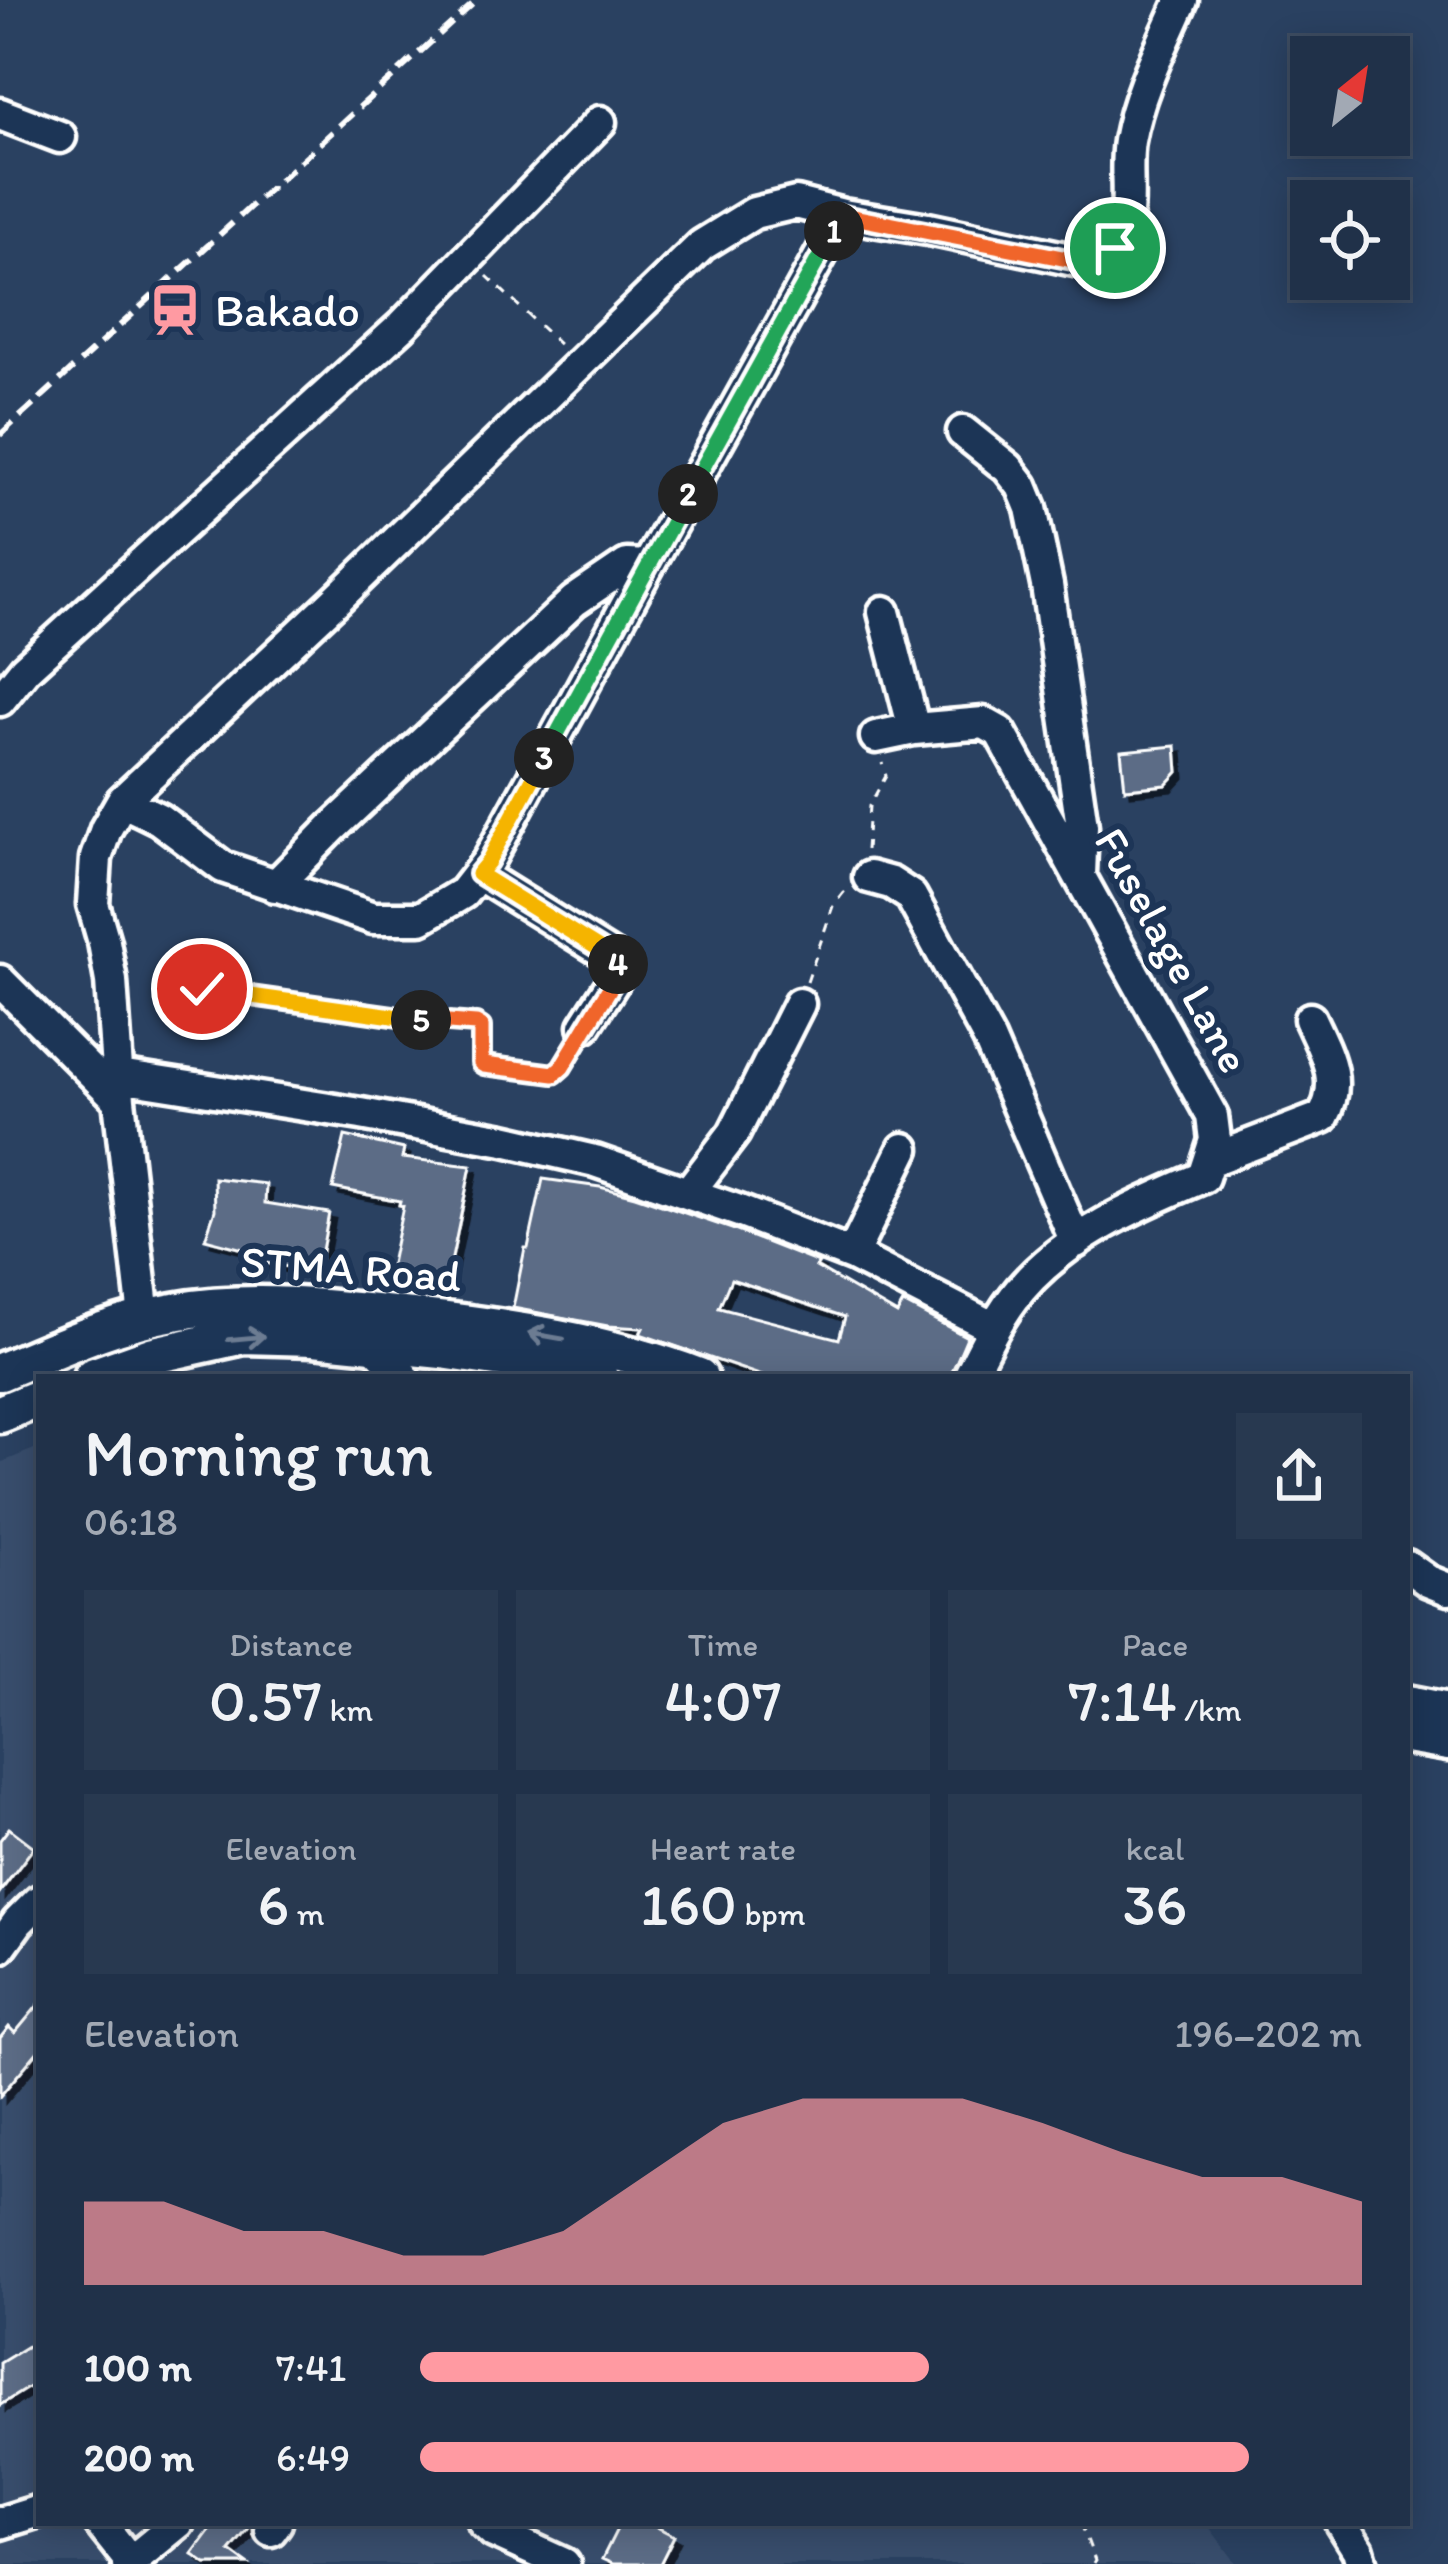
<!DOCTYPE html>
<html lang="en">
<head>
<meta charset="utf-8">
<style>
  :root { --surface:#203149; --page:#283950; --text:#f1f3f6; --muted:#a2a9b4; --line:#3d4c61; --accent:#ff9aa2 }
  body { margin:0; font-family:Itim,sans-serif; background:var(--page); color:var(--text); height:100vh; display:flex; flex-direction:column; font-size:45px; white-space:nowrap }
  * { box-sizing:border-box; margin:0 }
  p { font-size:39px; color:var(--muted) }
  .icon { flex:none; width:66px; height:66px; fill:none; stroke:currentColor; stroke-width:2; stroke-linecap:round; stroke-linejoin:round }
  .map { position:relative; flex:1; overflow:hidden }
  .side { position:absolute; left:36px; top:1374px; width:1374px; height:1152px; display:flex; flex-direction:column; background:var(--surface); border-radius:0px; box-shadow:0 6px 30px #0003,0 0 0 3px var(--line) }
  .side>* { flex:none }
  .needle { width:78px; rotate:30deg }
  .fabs { position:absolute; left:1290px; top:36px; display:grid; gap:24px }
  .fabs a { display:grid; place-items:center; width:120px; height:120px; border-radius:0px; background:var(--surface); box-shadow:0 6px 30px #0003,0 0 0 3px var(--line); font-size:60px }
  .pin { position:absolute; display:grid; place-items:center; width:102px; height:102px; color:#fff; margin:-51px; border:6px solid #fff; border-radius:50%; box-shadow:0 3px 12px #0007 }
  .km { position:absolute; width:60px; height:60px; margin:-30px; border-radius:50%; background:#222; color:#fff; font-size:33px; line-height:60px; text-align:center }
  .round { display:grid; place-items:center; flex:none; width:126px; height:126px; border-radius:0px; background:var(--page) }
  .headline { display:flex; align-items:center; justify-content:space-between; height:204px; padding:0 48px }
  h1 { font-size:66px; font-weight:600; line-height:90px }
  .figures { display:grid; grid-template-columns:repeat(3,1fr); gap:18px; height:204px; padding:12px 48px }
  .figures div { display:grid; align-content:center; border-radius:0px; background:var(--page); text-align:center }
  .figures b { font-size:60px; font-weight:600 }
  .figures small { font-size:33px; font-weight:400 }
  .figures p { font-size:33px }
  .chart { height:336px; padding:24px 48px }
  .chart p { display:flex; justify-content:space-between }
  .chart svg { width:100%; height:216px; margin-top:12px; fill:var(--accent); opacity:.7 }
  ul { padding:0 48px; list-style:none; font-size:39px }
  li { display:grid; grid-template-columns:192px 144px 1fr; align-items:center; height:90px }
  li i { height:30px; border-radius:15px; background:var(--accent) }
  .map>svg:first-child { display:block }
</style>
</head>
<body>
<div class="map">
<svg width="1448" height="2564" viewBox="0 0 1448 2564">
  <defs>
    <filter id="shadow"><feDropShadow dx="6" dy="6" stdDeviation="0" flood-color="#0009"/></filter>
  </defs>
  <rect width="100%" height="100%" fill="#2a4161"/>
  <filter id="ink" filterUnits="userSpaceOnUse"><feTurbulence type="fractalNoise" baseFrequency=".00833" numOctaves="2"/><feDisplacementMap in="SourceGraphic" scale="24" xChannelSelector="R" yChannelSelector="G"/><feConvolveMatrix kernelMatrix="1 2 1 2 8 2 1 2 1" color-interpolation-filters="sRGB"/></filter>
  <g filter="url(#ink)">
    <path fill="#394e6c" d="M39,1447v1076h1167l31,41h-1237v-1101z"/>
    <path fill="#5b6c86" stroke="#fff" stroke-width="3" fill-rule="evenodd" filter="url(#shadow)" d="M1176,746l2,26 -12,13 -41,4 -4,-38z
      M345,1136l59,13 -2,9 69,8 -26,126 -58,-9 16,-77 -4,-1 1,-4 -67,-13z
      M214,1178l52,6 -1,19 64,10 -11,59 -54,-9 2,-8 -61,-16 10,-29z
      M543,1179l57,8 35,9 97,33 87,34 -3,4 81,47 6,-11 64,34 -17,40h-185l-125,-43 3,-6 -35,-2 -95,-18 12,-60h3zM731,1279l114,38 -6,22 -120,-31z
      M9,1828l25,19 -34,45v-52z
      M39,2004v46l-39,46v-58l9,-11 6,6z
      M39,2339v42l-39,24v-42z
      M215,2523h38l-23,28 18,13h-42l-14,-10z
      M620,2523h29l25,13 -14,28h-47l-11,-5z"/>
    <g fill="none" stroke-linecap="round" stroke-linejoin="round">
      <g stroke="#fff" stroke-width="39">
        <path id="minor" d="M0,114l60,23
          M963,432l45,36 14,18 9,22 16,77 35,241 -2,48
          M884,612l30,117
          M0,700l25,-31 377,-343 198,-204
          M876,737l38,-8 70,-6 16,9 212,384 3,24 -12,37c-64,27 -136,58 -182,112 -22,26 -37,58 -52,88
          M122,801l37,18 64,48 150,51h48l42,-25 25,-32 160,-295 195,-351
          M478,874l134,83 7,12 -2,7 -32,50
          M869,877l22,6 20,13 78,143 87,203
          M275,886l58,-59 241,-226 53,-36 21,1
          M0,981l119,119
          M119,1076l242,38 143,26 91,21 144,50 113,44 142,73
          M1211,1160l112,-43c20,-36 3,-63 -13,-98
          M688,1193l46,-60 65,-129
          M852,1255l52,-106
          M144,1317l-25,-217 -8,-119 -7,-39 -11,-38 3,-46 10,-29 16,-28 212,-199 368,-357 52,-32 42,-10 47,12 85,14 160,34c17,-4 28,-12 34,-28 11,-29 2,-64 7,-94 9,-50 33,-95 53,-141
          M372,1343l32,34
          M1407,1566l21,15 20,8
          M0,1947l18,-25 21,-21
          M0,2523l39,-12
          M100,2523l30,38
          M484,2523l10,9 70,32
          M1341,2523l17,27 4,14
          M271,2530l5,-7
          M128,2564l50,-41"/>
      </g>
      <g stroke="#fff" stroke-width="45">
        <path id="major" d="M0,1372c56,-23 113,-50 174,-60 78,-14 159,-4 238,5 97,11 195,25 287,60
          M92,1377l62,-22 90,-20 70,2 128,13 134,20 23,7
          M0,1414l39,-16
          M1407,1704l41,8
          M1407,1735l41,7"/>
      </g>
      <path stroke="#fff" stroke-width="3" stroke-dasharray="9 9" stroke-linecap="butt" d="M487,276l76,72
        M866,850l3,-44 17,-30 -4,-13
        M807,982l26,-76 15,-19
        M171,987c102,7 203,29 305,37l5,3v36l3,2 70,9 18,-24
        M1081,2523l14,38 -2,3"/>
      <use href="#minor" stroke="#1d3557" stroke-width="30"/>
      <use href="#major" stroke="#1d3557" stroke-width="36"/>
      <path stroke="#fff" stroke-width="6" stroke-dasharray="18 9" stroke-linecap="butt" d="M0,435l477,-435"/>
    </g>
    <defs><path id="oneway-shaft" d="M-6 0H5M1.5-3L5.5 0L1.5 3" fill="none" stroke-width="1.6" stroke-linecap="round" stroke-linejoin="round" transform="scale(3)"/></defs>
    <g stroke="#6c7c92">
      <use href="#oneway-shaft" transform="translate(546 1336) rotate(-170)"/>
      <use href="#oneway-shaft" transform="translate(246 1338) rotate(-5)"/>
    </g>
  </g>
  <g fill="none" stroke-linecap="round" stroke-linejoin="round" filter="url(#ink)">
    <g stroke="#fff" stroke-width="24">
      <path id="split-1" d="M834,231l9,-16 245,48 16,-3 11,-12"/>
    </g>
    <g stroke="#fff" stroke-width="24">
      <path id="split-2" d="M688,494l146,-263"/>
    </g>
    <g stroke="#fff" stroke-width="24">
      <path id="split-3" d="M544,758l144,-264"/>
    </g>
    <g stroke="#fff" stroke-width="24">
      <path id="split-4" d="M544,758l-56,104 -10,12 134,83 6,7"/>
    </g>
    <g stroke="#fff" stroke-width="24">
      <path id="split-5" d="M421,1020l55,4 5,3v36l3,2 70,9 8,-7 55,-91 1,-12"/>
    </g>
    <g stroke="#fff" stroke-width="24">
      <path id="split-6" d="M202,989l219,31"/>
    </g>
    <use href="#split-1" stroke="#f0652b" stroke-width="15"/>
    <use href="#split-2" stroke="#22a559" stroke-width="15"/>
    <use href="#split-3" stroke="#22a559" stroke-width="15"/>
    <use href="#split-4" stroke="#f5b400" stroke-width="15"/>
    <use href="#split-5" stroke="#f0652b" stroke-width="15"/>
    <use href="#split-6" stroke="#f5b400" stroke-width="15"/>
  </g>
  <defs>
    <g id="station-bare" transform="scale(4.14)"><path d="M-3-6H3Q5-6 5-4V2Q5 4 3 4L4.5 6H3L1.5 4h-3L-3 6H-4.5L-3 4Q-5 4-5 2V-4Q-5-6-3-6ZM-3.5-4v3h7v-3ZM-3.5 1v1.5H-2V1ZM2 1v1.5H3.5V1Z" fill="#ff9aa2" stroke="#1d3557" stroke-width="2.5" paint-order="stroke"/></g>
  </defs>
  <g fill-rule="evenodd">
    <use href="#station-bare" x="175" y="310"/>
  </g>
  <g text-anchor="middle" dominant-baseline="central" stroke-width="12" stroke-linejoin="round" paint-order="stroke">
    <g font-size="45" fill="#fff" stroke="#1d3557" text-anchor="start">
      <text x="215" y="310">Bakado</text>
    </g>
    <g font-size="45" fill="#fff" stroke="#1d3557">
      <text transform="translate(1173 950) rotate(61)">Fuselage Lane</text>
      <text transform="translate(351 1268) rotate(4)">STMA Road</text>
    </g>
  </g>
</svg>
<div class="fabs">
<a><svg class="needle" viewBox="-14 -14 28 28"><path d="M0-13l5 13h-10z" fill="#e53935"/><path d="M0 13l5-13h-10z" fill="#a2a9b4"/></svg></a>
<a><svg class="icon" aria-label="locate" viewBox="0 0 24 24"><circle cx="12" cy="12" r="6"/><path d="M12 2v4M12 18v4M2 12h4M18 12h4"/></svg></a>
</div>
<div class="pin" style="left:1115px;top:248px;background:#1e9e55"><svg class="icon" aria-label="arrive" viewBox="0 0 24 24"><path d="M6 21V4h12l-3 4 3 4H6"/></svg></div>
<div class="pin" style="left:202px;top:989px;background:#d93025"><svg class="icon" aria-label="check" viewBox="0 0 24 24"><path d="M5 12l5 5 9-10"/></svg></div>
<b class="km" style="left:834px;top:231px">1</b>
<b class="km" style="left:688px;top:494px">2</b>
<b class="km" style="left:544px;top:758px">3</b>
<b class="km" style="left:618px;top:964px">4</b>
<b class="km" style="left:421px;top:1020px">5</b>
<section class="side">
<div class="headline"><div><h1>Morning run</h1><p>06:18</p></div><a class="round"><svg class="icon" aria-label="share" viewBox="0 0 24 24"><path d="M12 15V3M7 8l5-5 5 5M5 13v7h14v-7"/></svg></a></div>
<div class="figures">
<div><p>Distance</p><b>0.57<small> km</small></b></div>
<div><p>Time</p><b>4:07</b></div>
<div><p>Pace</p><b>7:14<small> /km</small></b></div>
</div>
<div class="figures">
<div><p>Elevation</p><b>6<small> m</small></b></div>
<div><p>Heart rate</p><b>160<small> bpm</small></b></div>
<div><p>kcal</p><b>36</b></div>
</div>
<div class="chart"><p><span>Elevation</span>196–202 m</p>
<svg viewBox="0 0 160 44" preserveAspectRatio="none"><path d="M0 44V27L10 27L20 33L30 33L40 38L50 38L60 33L70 22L80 11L90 6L100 6L110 6L120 11L130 17L140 22L150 22L160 27V44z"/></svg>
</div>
<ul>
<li><b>100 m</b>7:41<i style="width:54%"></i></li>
<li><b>200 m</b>6:49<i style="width:88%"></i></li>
</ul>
</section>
</div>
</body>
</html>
